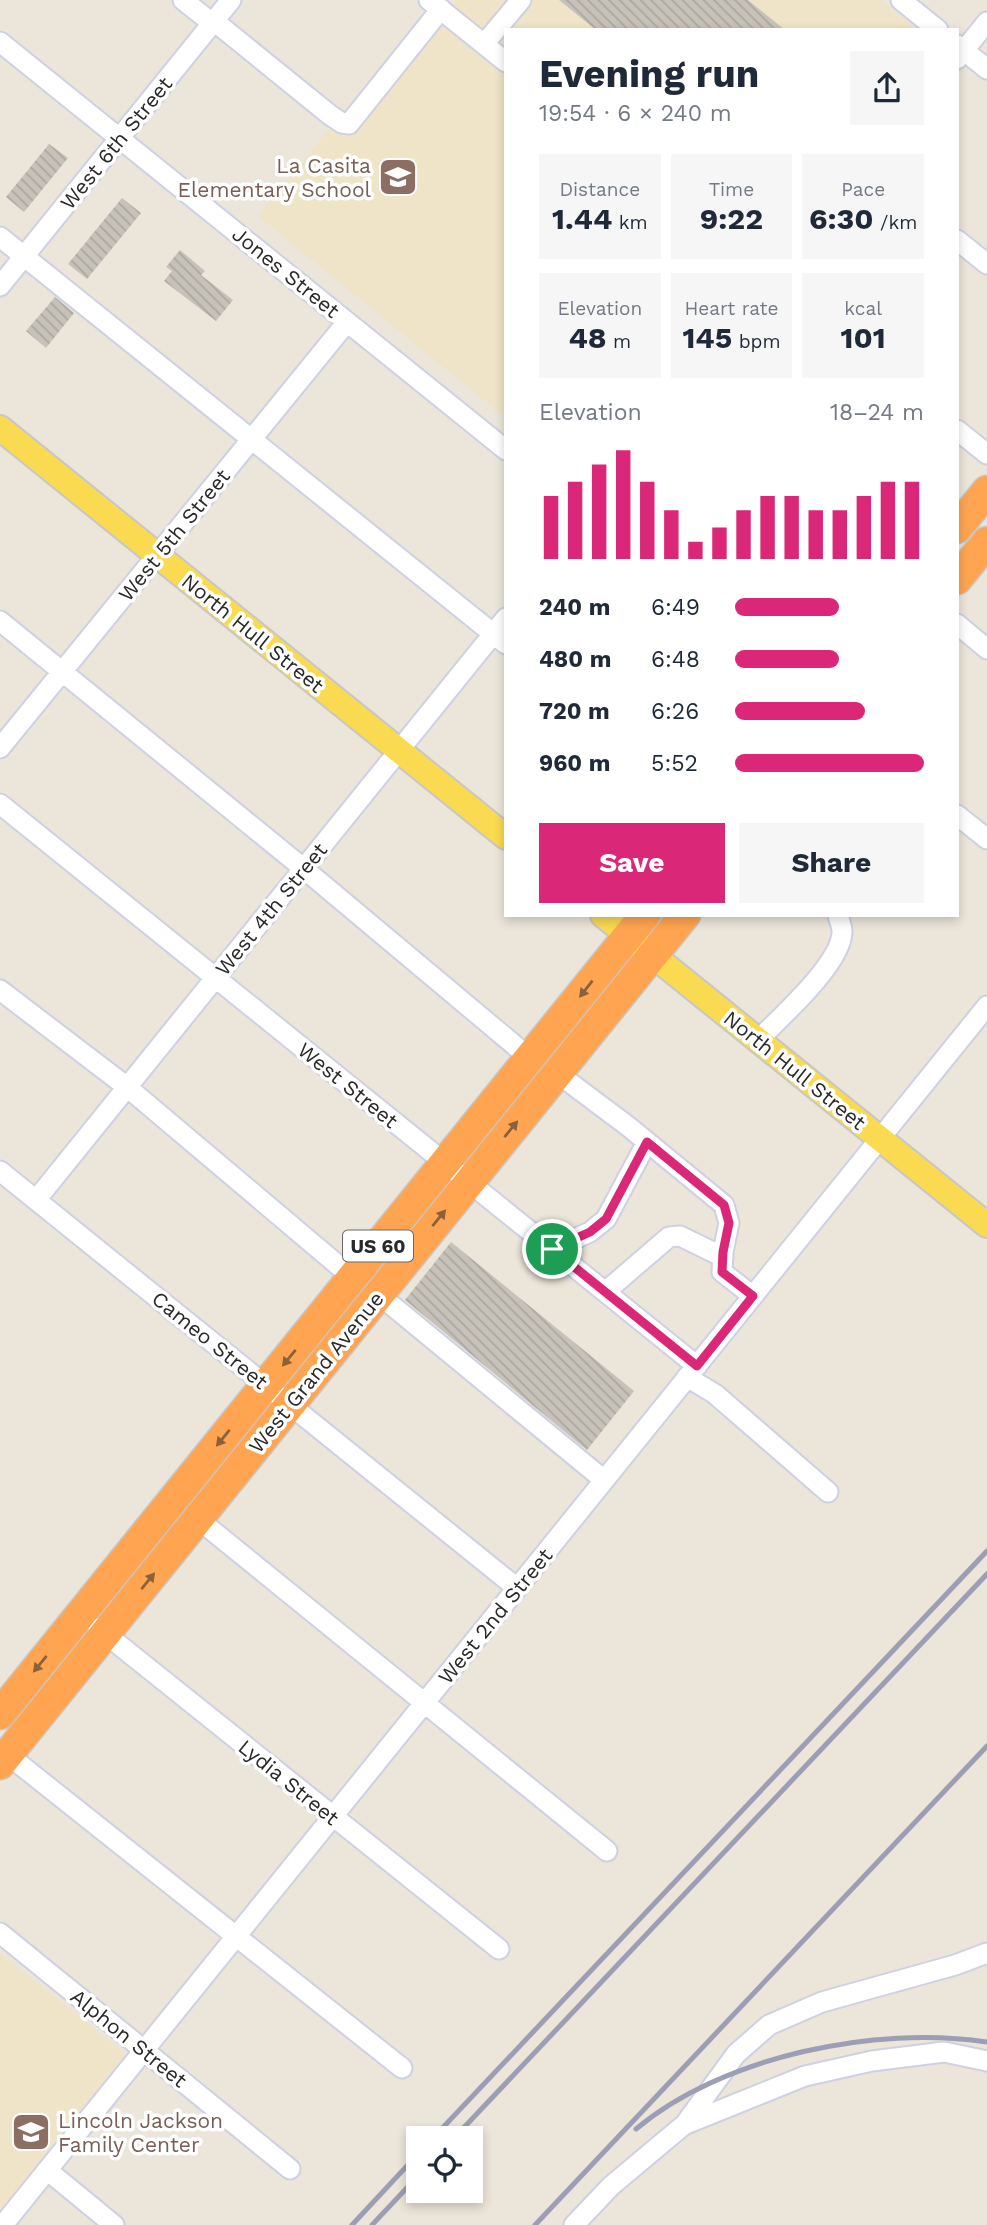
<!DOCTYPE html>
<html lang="en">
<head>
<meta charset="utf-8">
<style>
  :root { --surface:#fff; --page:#f6f6f7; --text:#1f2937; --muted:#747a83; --accent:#db2777 }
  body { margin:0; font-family:"Work Sans",sans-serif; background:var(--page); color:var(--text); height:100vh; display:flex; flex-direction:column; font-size:26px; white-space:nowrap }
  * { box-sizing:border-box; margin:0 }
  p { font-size:23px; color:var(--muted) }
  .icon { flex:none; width:38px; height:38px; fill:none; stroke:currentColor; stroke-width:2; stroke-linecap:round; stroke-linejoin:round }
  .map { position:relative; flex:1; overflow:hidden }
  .drawer { position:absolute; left:504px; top:28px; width:455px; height:889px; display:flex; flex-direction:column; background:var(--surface); border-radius:0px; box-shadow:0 4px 10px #0003 }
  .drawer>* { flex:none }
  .buttons { position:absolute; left:406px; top:2126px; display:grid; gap:14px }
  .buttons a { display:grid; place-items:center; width:77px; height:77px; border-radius:0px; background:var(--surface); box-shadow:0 4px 10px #0003; font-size:35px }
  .pin { position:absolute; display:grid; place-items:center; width:60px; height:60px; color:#fff; margin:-30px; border:4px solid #fff; border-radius:50%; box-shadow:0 2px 7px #0007 }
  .round { display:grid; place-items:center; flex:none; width:74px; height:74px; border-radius:0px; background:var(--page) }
  .summary { display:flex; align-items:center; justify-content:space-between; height:119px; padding:0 35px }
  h1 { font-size:38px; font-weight:700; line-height:52px }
  .stats { display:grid; grid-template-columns:repeat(3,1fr); gap:10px; height:119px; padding:7px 35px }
  .stats div { display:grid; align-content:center; border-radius:0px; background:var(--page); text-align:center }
  .stats b { font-size:30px; font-weight:700 }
  .stats small { font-size:19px; font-weight:400 }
  .stats p { font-size:19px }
  .chart { height:196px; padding:14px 35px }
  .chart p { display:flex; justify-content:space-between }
  .chart svg { width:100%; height:126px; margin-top:7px; stroke:var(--accent); stroke-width:6 }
  .button { display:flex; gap:14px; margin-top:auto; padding:14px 35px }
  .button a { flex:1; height:80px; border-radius:0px; background:var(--accent); color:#fff; font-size:28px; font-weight:700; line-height:80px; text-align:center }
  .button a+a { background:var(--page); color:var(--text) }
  ul { padding:0 35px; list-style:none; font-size:23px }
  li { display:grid; grid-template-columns:112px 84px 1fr; align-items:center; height:52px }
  li i { height:18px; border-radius:9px; background:var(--accent) }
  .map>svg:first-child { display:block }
</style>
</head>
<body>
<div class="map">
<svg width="987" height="2225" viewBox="0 0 987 2225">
  <defs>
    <pattern id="building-back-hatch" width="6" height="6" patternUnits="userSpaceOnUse" patternTransform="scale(1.75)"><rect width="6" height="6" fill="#c7c2b9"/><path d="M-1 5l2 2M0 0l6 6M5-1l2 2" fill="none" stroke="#aba79f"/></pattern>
  </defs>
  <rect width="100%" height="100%" fill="#ece5d9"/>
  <path fill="#efe4c7" d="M457,0h424l36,30h-411v388l-248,-202 73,-89 14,11z
    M0,1953l125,101 -125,156z"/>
  <path fill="url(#building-back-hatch)" d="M559,0h189l37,30h-189z
    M49,144l19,14 -44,54 -18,-15z
    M122,198l19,15 -54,66 -19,-15z
    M180,250l25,21 -4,4 32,25 -17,21 -52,-40 8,-10 -6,-4z
    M55,297l19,16 -28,35 -20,-17z
    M451,1242l183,149 -47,59 -182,-150z"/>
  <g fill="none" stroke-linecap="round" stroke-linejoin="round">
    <g stroke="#ced1e3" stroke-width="23">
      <path id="minor" d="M183,0l29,23
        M429,0l77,62
        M901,0l37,30
        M214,21l116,94 12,8 7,1 92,-115
        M0,42l506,408
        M484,44l37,-44
        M957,45l30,24
        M957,59l30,-37
        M0,237l506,407
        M957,240l30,24
        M0,286l231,-286
        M957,430l30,24
        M0,621l303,247 228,191
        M957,624l30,25
        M0,748l347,-426
        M0,804l697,562
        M957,815l30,24
        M0,990l127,97 225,190
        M758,1040c22,-22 85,-78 84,-109 0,-5 -3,-11 -4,-16
        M557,1073l72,54 95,78 5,18 -6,29 -1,20 31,24
        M0,1171l517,417
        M36,1200l470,-582
        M552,1249l38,-17 16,-13 41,-77
        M605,1292l64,-55 11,-1 43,21
        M378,1294l226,186
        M687,1377l28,17 113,98
        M198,1519l409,332
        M98,1628l401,321
        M8,1755l394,313
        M0,1933l290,236
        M686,2124l119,-48 67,-15 72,-9 43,9
        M47,2170l67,55
        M3,2225l984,-1219
        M574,2225l37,-39 74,-62 51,-70 33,-29 53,-23 133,-37 32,-12"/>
    </g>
    <g stroke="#c7c7c7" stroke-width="28">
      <path id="major" d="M0,428l506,409
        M603,915l384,310"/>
    </g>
    <g stroke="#c7c7c7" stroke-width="33">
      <path id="highway" d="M957,528l30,-37
        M957,579l30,-37
        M0,1714l645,-799
        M0,1764l685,-849"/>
    </g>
    <use href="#minor" stroke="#fff" stroke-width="19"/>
    <use href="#major" stroke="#fada51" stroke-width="24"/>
    <use href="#highway" stroke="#ffa551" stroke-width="30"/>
    <path stroke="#9c9eb5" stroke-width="5" d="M636,2129c87,-73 240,-104 351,-87
      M433,2138l554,-587
      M454,2138l533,-564
      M352,2225l66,-71
      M372,2225l46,-49
      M535,2225l452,-479"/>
  </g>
  <defs><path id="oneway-solid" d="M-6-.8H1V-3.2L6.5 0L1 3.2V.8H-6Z" transform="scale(1.75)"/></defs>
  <g fill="#89613b">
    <use href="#oneway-solid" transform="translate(586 989) rotate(128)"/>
    <use href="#oneway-solid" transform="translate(511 1129) rotate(-51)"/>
    <use href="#oneway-solid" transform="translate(439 1218) rotate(-51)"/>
    <use href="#oneway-solid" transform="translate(289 1358) rotate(129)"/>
    <use href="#oneway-solid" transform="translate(223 1438) rotate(129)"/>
    <use href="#oneway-solid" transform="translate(148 1581) rotate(-51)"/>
    <use href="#oneway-solid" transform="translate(40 1664) rotate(129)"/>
  </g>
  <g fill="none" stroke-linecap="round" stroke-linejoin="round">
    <g stroke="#fff" stroke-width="14">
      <path id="route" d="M647,1142l77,63 5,18 -6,29 -1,20 31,24 -56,70 -145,-117 38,-17 16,-13z"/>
    </g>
    <use href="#route" stroke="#db2777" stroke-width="9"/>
  </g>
  <defs>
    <g id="school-square" transform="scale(2.0125)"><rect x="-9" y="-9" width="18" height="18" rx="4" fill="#8d6e63" stroke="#fff"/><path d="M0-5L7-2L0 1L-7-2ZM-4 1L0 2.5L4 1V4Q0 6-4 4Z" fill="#fff"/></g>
  </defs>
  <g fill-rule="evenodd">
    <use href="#school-square" x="398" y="177"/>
    <use href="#school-square" x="31" y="2132"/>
  </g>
  <g text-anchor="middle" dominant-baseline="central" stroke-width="7" stroke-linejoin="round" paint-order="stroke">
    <rect fill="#fff" stroke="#696969" stroke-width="2" x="343" y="1230.5" width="70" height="31" rx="5"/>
    <g font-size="19" font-weight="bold" fill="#292929">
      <text x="378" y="1246">US 60</text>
    </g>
    <g font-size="21" fill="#292929" stroke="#fff">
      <text transform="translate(116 143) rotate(-51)">West 6th Street</text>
      <text transform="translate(286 272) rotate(39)">Jones Street</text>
      <text transform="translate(174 535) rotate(-51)">West 5th Street</text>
      <text transform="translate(253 633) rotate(39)">North Hull Street</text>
      <text transform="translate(271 909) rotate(-51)">West 4th Street</text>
      <text transform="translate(795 1070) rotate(39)">North Hull Street</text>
      <text transform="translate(348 1085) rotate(39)">West Street</text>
      <text transform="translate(210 1340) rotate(39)">Cameo Street</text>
      <text transform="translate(316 1372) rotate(-51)">West Grand Avenue</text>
      <text transform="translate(495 1616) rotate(-51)">West 2nd Street</text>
      <text transform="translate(289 1782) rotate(39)">Lydia Street</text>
      <text transform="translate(129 2038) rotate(39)">Alphon Street</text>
    </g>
    <g font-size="21" fill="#785e54" stroke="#fff" text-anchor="end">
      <text x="371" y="165">La Casita<tspan x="371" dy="24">Elementary School</tspan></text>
      <text x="58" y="2120" text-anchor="start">Lincoln Jackson<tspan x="58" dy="24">Family Center</tspan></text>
    </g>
  </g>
</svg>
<div class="buttons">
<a><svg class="icon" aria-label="locate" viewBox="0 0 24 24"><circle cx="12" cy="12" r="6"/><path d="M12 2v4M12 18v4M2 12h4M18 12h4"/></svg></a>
</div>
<div class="pin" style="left:552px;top:1249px;background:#1e9e55"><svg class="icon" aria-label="arrive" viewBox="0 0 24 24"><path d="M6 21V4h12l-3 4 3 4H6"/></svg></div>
<section class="drawer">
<div class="summary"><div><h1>Evening run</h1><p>19:54 · 6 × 240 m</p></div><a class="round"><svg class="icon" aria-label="share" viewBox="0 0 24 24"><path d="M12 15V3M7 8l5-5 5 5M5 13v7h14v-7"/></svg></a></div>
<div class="stats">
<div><p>Distance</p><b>1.44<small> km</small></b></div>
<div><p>Time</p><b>9:22</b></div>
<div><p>Pace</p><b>6:30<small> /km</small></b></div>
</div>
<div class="stats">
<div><p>Elevation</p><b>48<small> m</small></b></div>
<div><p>Heart rate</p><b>145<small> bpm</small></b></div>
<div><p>kcal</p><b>101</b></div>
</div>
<div class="chart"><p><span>Elevation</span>18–24 m</p>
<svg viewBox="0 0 160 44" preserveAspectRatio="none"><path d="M5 44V22M15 44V17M25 44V11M35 44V6M45 44V17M55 44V27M65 44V38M75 44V33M85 44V27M95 44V22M105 44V22M115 44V27M125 44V27M135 44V22M145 44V17M155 44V17"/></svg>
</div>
<ul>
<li><b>240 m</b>6:49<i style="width:55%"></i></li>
<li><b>480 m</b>6:48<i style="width:55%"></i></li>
<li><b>720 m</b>6:26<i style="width:69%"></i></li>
<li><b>960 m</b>5:52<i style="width:100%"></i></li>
</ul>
<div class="button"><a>Save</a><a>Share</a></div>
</section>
</div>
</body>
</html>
